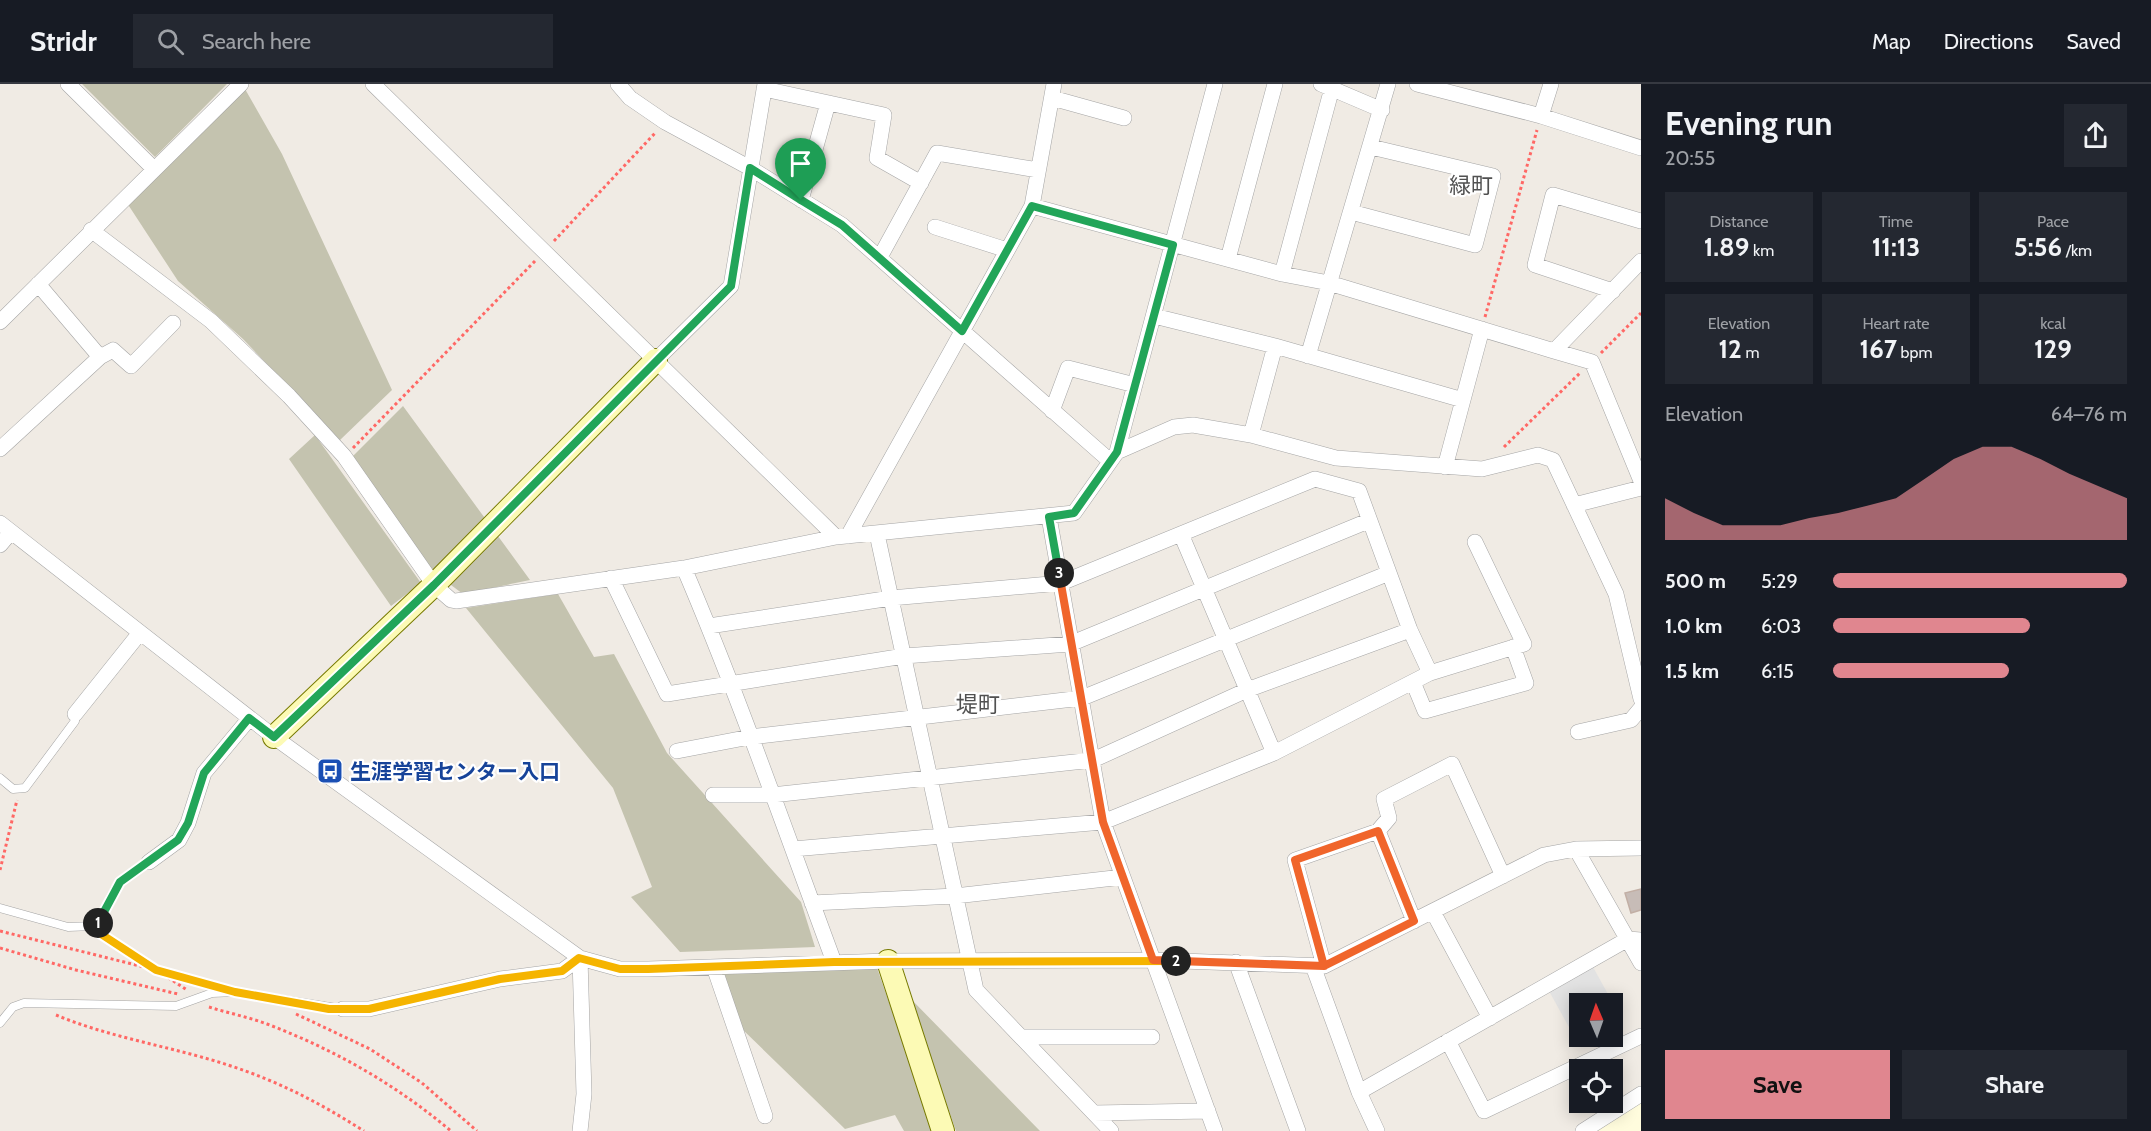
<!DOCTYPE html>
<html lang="en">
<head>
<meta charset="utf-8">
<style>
  :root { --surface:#171b24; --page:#242831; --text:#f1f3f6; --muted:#9ea1a6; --line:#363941; --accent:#e0868f }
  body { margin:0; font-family:Cabin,"Noto Sans JP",sans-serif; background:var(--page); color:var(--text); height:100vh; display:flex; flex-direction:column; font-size:22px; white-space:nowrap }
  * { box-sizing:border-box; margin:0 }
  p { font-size:20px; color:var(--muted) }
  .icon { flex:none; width:33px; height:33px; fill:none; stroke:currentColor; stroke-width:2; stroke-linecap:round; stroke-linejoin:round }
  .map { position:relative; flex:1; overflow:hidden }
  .sheet { display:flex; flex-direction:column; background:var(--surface); width:510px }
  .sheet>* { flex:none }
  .needle { width:39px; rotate:358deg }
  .tools { position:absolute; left:1569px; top:909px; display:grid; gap:12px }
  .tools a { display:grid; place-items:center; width:54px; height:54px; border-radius:0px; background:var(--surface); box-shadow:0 3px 15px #0003; font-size:30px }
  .pin { position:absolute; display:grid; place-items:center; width:51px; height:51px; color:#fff; margin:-62px -26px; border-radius:50% 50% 50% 0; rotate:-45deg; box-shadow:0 0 6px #0007 }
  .pin .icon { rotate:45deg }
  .km { position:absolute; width:30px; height:30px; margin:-15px; border-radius:50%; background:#222; color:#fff; font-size:16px; line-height:30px; text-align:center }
  .round { display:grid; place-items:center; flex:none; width:63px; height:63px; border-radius:0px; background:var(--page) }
  .summary { display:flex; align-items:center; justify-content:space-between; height:102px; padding:0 24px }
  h1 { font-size:33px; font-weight:700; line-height:45px }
  .figures { display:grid; grid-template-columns:repeat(3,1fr); gap:9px; height:102px; padding:6px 24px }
  .figures div { display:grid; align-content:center; border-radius:0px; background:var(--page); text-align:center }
  .figures b { font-size:26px; font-weight:700 }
  .figures small { font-size:16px; font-weight:400 }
  .figures p { font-size:16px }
  .chart { height:168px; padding:12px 24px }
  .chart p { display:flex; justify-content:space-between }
  .chart svg { width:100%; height:108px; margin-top:6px; fill:var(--accent); opacity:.7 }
  .cta { display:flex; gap:12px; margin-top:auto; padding:12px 24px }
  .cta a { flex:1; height:69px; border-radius:0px; background:var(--accent); color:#111; font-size:24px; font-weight:700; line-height:69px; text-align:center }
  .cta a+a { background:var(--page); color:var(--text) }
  ul { padding:0 24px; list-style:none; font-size:20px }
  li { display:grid; grid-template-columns:96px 72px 1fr; align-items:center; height:45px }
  li i { height:15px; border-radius:8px; background:var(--accent) }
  header { display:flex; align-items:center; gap:36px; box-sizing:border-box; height:84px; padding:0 30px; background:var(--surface); border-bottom:2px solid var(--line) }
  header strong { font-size:28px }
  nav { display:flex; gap:33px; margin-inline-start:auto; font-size:21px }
  .search { width:420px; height:54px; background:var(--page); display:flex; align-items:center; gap:15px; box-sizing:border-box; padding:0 21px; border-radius:0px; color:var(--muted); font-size:22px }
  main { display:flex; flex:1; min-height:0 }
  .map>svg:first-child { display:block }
</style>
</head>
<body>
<header>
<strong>Stridr</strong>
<div class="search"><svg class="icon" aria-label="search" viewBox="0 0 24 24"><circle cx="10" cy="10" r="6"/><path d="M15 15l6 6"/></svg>Search here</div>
<nav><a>Map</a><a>Directions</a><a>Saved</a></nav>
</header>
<main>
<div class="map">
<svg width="1641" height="1047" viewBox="0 0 1641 1047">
  <rect width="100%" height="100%" fill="#f0ebe4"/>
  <path fill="#fffcdd" d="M1641,1016v31h-47z"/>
  <path fill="#c4c3af" d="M82,0h145l-72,73z
    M245,5l37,65 110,236 -52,50 -97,-101 -65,-58 -51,-78z
    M403,322l127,174 -67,14 -36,-27 -74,-111z
    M315,351l106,148 -30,23 -102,-147z
    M558,510l36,63 20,-3 53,99 134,149 14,45 -135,5 -49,-55 21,-10 -39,-99 -147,-180z
    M877,884l57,163h-30l-9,-16 -50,14 -104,-101 -19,-54z
    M909,913l131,134h-84z"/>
  <path fill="#e2e2e2" d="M1593,883l21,38 -34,-1 -1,20 -9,5 -21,-38z"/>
  <path fill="#c7bcb7" stroke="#c2afa5" stroke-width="1.5" d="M1641,805v21l-10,3 -6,-20z"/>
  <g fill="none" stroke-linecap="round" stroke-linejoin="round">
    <g stroke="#a5a5a5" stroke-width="9">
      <path id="lane" d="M0,694l13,11 12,-1 50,-67v-7
        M0,824l68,19 26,-1c13,-12 14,-32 27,-45 8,-8 19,-13 28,-19
        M0,939l13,-16 11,-4 152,3 36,-13 23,-1 108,17"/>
    </g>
    <g stroke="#a5a5a5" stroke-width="16">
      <path id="street" d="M68,0l86,85
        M373,0l463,453
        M618,0l12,14 35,24 85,46 92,57 268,236
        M1321,0l61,26
        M1417,0l124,32 100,32
        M764,5l120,26 -7,43 44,25
        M1052,14l72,20
        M1541,32l10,-32
        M801,116l27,-97
        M1032,122l250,68 47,9 225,68 87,-90
        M1351,128l124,33 18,-69 -122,-29
        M935,143l72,23
        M91,146l120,91 78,75 55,60 90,129 17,15 5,1 228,-33 152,-31 238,-24 43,-61 98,-368
        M880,173l57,-104 101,17
        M1228,175l47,-175
        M1282,190l50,-186
        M38,200l62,73 13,-7 18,16 42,-43
        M1613,207l-78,-26 18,-70 88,26
        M1154,232l121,30 188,54
        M0,238l241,-238
        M1554,267l38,11 49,119
        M1308,272l80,-272
        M656,276l75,-74 34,-202
        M1052,327l16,-43 67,17
        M1251,351l24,-89
        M0,365l100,-92
        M1117,368l57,-25 19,-2 58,10 85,23 146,11 56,-14 15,5 63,134 25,105
        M1445,383l37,-138
        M1574,421l67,-17
        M1049,433l54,305 112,309
        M0,439l274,214 306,221 40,11h28l240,-8 265,-1 171,6 220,-111 32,-6 65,-1
        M877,450l99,456 135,141
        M1181,450l93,219
        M848,452l184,-330 22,-122
        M0,461l11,-13
        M684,484c55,129 101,262 150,394
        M611,494l56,116 237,-38 166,-12 298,-123
        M709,542l182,-28 170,-15 254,-104 44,12 51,139 20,43
        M1413,598l12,29 101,-28 -13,-36
        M75,630l64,-80
        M1578,648l53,-12 10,-12
        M677,667l73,-14 332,-39 307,-125
        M713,711h59l321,-35 154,-70 163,-60
        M1378,747l36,90
        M793,765l310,-27 171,-69 156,-80 94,-29 -49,-102
        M1576,765l65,114
        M149,778l30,-22 9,-17 16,-50 45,-54
        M812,819l143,-7 168,-19
        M1433,828l57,106
        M580,874l4,136 -4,37
        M1236,878l62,169
        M1313,882l46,126 18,39
        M1324,882l-29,-106 83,-29 11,-13 -5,-19 68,-35 51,112
        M714,883l51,149
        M343,925h26l131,-30 62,-8 18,-13
        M1022,953h130
        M1448,957l36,70 157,-75
        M1359,1008l269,-153 13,1
        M1094,1029l114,-2
        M1583,1047l58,-37"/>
    </g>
    <g stroke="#777a00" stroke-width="24">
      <path id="secondary" d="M274,653l160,-152 222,-225
        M888,877l55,170"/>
    </g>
    <path stroke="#ff6865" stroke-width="3" stroke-dasharray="3 3" stroke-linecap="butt" d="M554,157l102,-109
      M1485,233l52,-187
      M1601,269l40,-40
      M1504,363l77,-75
      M353,364l182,-187
      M0,786l17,-70
      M0,847l208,52
      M100,849l52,34
      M0,864l76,22 102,24
      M158,887l29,19
      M209,923c19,6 39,10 58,17 68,26 128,60 184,107
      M296,930l74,35 52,34 55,48
      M56,931c52,22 117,32 172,50 52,17 90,37 136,66"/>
    <use href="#lane" stroke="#fff" stroke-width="8"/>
    <use href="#street" stroke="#fff" stroke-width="15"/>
    <use href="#secondary" stroke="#fcfab5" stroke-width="22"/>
  </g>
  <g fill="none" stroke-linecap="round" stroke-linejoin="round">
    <g stroke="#fff" stroke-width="12">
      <path id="split-1" d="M98,839l22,-41 58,-42 10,-17 16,-50 45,-55 25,19 160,-152 297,-299 19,-118 51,32"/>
    </g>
    <g stroke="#fff" stroke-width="12">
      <path id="split-2" d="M98,839l-4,3 7,8 55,36 79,22 94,17h40l131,-30 62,-8 17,-13 41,11h28l186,-7 342,-1"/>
    </g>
    <g stroke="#fff" stroke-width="12">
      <path id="split-3" d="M1059,489l44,249 50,138 171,6 -29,-106 83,-29 36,90 -90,45 -148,-5"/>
    </g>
    <g stroke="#fff" stroke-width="12">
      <path id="split-4" d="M801,116l41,25 120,106 70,-125 141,39 -56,207 -43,61 -25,4 10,56"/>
    </g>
    <use href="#split-1" stroke="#22a559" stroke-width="8"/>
    <use href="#split-2" stroke="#f5b400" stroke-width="8"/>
    <use href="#split-3" stroke="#f0652b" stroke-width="8"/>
    <use href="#split-4" stroke="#22a559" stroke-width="8"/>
  </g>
  <defs>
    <g id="bus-square" transform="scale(1.35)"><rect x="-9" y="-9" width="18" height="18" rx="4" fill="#1a4fb4" stroke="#fff"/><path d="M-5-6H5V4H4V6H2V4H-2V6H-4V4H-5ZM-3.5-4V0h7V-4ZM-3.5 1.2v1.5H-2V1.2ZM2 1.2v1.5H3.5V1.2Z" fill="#fff"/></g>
  </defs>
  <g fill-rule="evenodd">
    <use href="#bus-square" x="330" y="687"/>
  </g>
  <g text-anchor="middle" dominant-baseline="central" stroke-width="4.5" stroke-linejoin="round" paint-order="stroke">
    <g font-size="21" font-weight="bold" fill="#164399" stroke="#fff" text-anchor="start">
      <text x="350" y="687">生涯学習センター入口</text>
    </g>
    <g font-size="22" fill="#515151" stroke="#fff">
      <text x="1471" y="101">緑町</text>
      <text x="978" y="620">堤町</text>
    </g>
  </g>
</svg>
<div class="tools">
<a><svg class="needle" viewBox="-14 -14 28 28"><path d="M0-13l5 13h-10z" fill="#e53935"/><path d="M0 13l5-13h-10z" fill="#9ea1a6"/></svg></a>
<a><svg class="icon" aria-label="locate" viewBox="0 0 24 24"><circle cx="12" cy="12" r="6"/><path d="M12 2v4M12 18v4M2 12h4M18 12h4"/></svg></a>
</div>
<div class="pin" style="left:801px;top:116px;background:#1e9e55"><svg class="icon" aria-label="arrive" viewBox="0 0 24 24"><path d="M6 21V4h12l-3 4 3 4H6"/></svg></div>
<b class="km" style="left:98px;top:839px">1</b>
<b class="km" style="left:1176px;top:877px">2</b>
<b class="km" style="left:1059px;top:489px">3</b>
</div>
<section class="sheet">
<div class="summary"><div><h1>Evening run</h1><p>20:55</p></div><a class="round"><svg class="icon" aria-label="share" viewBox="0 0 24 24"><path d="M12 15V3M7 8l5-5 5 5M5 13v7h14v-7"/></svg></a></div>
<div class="figures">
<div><p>Distance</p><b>1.89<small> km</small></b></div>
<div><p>Time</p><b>11:13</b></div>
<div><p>Pace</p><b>5:56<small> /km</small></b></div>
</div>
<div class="figures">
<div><p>Elevation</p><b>12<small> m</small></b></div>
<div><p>Heart rate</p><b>167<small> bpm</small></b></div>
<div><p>kcal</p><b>129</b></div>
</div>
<div class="chart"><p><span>Elevation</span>64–76 m</p>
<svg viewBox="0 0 160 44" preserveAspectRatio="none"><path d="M0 44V27L10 33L20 38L30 38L40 38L50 35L60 33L70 30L80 27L90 19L100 11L110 6L120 6L130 11L140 17L150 22L160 27V44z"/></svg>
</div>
<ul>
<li><b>500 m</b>5:29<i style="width:100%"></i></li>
<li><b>1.0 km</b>6:03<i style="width:67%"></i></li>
<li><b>1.5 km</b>6:15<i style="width:60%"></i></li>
</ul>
<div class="cta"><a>Save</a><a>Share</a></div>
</section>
</main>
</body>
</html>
